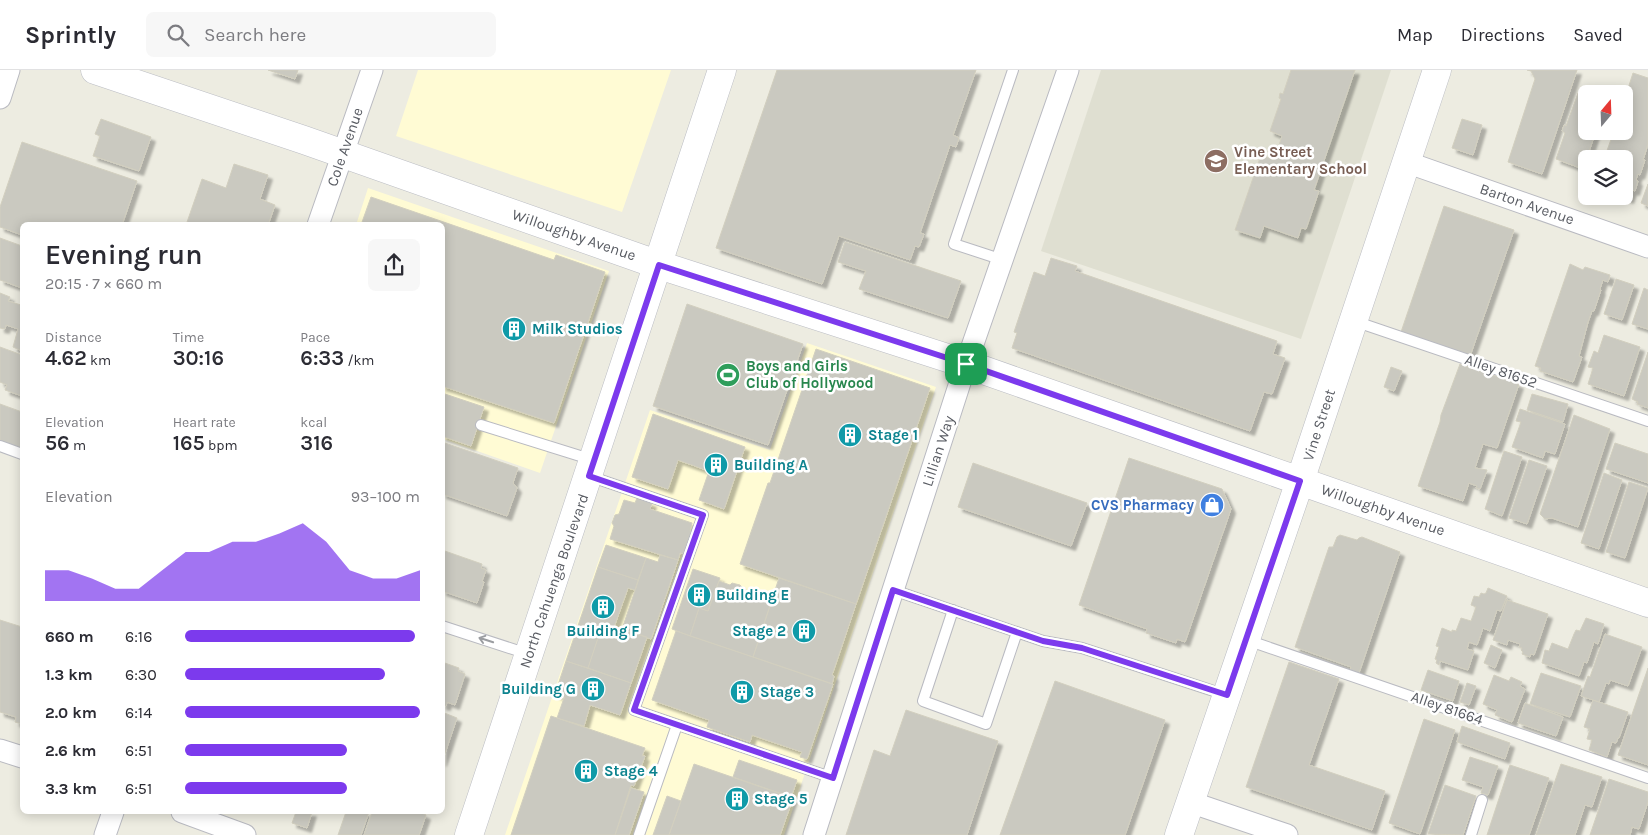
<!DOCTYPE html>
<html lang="en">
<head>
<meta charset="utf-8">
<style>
  :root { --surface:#fff; --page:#f7f7f7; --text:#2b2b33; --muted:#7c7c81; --line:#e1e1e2; --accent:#7c3aed }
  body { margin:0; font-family:Karla,sans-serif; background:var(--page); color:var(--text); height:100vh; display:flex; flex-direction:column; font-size:19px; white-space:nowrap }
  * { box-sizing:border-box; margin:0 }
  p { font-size:16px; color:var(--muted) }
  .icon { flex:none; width:28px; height:28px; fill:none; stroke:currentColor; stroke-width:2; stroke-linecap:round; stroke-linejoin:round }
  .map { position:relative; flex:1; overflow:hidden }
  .drawer { position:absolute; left:20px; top:152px; width:425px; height:592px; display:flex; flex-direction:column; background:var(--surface); border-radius:8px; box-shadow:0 2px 12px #0003 }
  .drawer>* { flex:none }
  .needle { width:32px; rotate:19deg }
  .tools { position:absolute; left:1578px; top:15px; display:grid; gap:10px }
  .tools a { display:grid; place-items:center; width:55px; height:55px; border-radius:8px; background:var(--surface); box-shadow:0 2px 12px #0003; font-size:25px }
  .pin { position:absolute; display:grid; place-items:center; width:42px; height:42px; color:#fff; margin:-21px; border-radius:10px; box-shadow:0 2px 8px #0006 }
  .round { display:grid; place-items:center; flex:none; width:52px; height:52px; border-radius:8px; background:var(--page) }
  .overview { display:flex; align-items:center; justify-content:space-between; height:85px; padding:0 25px }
  h1 { font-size:28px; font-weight:600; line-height:38px }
  .stats { display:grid; grid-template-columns:repeat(3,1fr); gap:8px; height:85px; padding:5px 25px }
  .stats div { display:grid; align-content:center }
  .stats b { font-size:21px; font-weight:600 }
  .stats small { font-size:14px; font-weight:400 }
  .stats p { font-size:14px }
  .chart { height:140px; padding:10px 25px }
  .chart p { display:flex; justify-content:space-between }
  .chart svg { width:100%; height:90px; margin-top:5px; fill:var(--accent); opacity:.7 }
  ul { padding:0 25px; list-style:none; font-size:16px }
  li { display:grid; grid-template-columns:80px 60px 1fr; align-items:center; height:38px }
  li i { height:12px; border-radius:6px; background:var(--accent) }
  header { display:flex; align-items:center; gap:30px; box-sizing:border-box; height:70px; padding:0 25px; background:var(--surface); border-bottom:1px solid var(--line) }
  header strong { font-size:24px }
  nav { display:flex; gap:28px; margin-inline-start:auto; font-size:18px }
  .search { width:350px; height:45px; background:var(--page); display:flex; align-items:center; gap:12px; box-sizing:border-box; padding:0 18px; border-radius:8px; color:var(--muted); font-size:19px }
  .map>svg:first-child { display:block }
</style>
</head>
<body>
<header>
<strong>Sprintly</strong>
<div class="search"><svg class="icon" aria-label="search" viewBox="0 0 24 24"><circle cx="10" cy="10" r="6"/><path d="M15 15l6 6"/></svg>Search here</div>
<nav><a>Map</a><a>Directions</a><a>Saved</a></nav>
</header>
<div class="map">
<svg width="1648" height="765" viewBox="0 0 1648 765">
  <defs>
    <filter id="shadow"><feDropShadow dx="4.5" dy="4.5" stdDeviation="1" flood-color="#0004"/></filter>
  </defs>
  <rect width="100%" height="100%" fill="#edece1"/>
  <path fill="#fffbd4" d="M418,0h253l-49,142 -226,-76z
    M368,118l241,83 -69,202 -97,-34 -1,-214h-86z
    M807,273l129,44 -152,448h-279l145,-425 120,40z"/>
  <path fill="#dfdfd1" d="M1101,0h290l-90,269 -260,-88z"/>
  <path fill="#cac9c0" stroke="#d2cfbf" filter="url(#shadow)" d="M268,0h30l-3,9z
    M777,0h199l-23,65 6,3 -3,9 -6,-2 -30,88 4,1 -5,13 -4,-1 -5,14 -71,-24 -17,48 -106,-36z
    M1291,0h64l-41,120 5,1 -13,38 -5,-1 -3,10 -34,-12 -4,12 -25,-8 26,-75 13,5 8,-24 -12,-5 11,-32 -2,-1 1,-5 3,1z
    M1527,0h50l-35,104 -34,-12 27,-83 -4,-8z
    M1633,3l15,5v66l-5,16h2l-5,15 -2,-1 -2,6 2,1 -3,10 -3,-1 -3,9 -7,-3h2v-37h-20l10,-28h10v-30z
    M1578,23l8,3v35h10l-13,38 -27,-10 9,-26 -3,-2 2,-6 2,1z
    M101,49l50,18 -12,34 -46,-15 7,-20 -5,-2z
    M1462,49l20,6 -9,30 -21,-7z
    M22,72l115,39 -15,44h-100v10l-22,-8v-20z
    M234,94l34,11 -8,24 15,6 -7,20h-82l16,-46 24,9z
    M1648,114v22l-7,-3z
    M371,127l183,63 2,-5 49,17 -51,151 -112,-37v-161h-81z
    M1444,136l70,24 -44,126 -69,-24z
    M0,168l22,8v42l-22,-8z
    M845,172l116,39 -13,37 -89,-29 7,-18 -28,-9z
    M1051,188l26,8 -2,5 202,70 -4,13 12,4 -13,36 -8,-2 -14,39 -238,-83 5,-15 -3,-1 20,-60 11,4z
    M1570,194l13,6 2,-3 25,8 -2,7 -5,-2 -3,9 1,1 -7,21h-2l-4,11 -9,34 3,1 -9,25 -33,-11 1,-3 -6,-2z
    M1616,209l18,6 -12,35 -18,-6z
    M1644,218l4,2v39l-16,-5z
    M0,223l10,4 -2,4 13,4 1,-4v50l-9,-4 5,-18 -12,-4 -1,4 -5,-1z
    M687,234l116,40 -35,101 -115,-39z
    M1604,265l36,12 -16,49 -36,-12 5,-16 -5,-1 6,-16 4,2z
    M0,277l22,8v41l-17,-6 2,-5 -7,-3z
    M816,279l114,39 -74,216 -116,-40 28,-81h2z
    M1648,282v56l-11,-4 1,-2 -6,-3z
    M1460,294l59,20 -22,64 -14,-4 -8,24 12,2 -7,19 -4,-1 1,-2 -8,-3 -6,18 -45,-15 22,-64 1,-7z
    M1391,297l11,4 -8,20 -10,-4z
    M442,323l42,14 -13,39 -29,-10z
    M1532,324l36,10 -5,18 -36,-12z
    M0,334l22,8v38l-22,-8z
    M1520,339l45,15 -10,30 -10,-3 -2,7 -31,-11 9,-25 -5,-1z
    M653,344l92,33 -21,62 -25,-9 10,-29 -31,-11 -10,29 -36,-12z
    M1574,345l36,14 -32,98 -26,-9 -7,1 -5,-5z
    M442,372l76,26 -5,15 4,5 -10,28 -65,-22z
    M1615,373l33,11v29l-42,-14z
    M1504,381l18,6 -20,59 -17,-7z
    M1129,388l93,31 9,20 -46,133 -8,-3 -1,4 -30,-10 1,-4 -68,-24z
    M1529,390l18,6 -20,58 -18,-6z
    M973,393l114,40 -16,43 -113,-39z
    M1604,403l18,7 -23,69 -18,-6z
    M1629,412l19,6 -23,70 -19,-6z
    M637,428l15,5 -2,6 42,14 -2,8 3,1 -7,22 -6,-1 -2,7 -68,-21 4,-13 -2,-3 3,-8 4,-1 5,-14 11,3z
    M1340,465l17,5 2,-2 3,-1 38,15 -41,121 -9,-3 1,-3 -56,-20 34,-100h4l4,-10z
    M606,475l40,13 -8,22 -40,-13z
    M442,480l40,14 -1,4 5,2 -4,11 2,1 -7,21 -35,-12z
    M660,485l18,5 -27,79 -29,-10 24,-71 12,4z
    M598,497l40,13 -3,10 -7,-2 -14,39 -11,-4 -15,45 -22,-7z
    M693,499l27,9 -12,33 -9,-3 -9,28 -18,-7z
    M779,508l77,26 -24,71 2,1 -2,8 -79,-27z
    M719,511l11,4 2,-2 8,2 4,4 -1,1 29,10 -19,57 -63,-21 9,-28 9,3z
    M1488,518l19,8 -6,15 -4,-1 -7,21 -7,-3 -6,17 -8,-3 -2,7 7,2 -6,19 -28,-9 -1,4 -3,-2 1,-3 -2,-1 4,-12 -3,-1 6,-18 10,4v-2l4,1 5,-13 10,3 5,-14 -5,-2 3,-9 5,1 2,-4 3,1 2,-1z
    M1507,530l41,14 -14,41 -3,-1 -1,3 -8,-3 1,-2 -2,-2 1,-2 -3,-1 1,-3 -12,-4 -1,5 -14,-5z
    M1586,548l18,6 -6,20 -4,-2 -7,21 -3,-1 -5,14 -37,-13 3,-13 4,1 3,-8 16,6 6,-15 2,-4 4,1z
    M0,550l22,7v97l-7,-2 1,-5 -16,-5z
    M603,553l44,14 -16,46 -43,-15z
    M676,561l157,53 -26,75 -7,-2 2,-5 -50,-17 -2,7 -43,-15 2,-7 -57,-20z
    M1605,564l37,13 -14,39 -18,-6 -1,4 -3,-1 -7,19 -18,-6 7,-20 2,1z
    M1491,575l11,5 -7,18 -11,-5z
    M566,591l65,22 -11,32 -30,-10 -6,21 -27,-8 7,-20h1l-10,-4z
    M442,592l17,6 -1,3 7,3 -10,31 -8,-3 -1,4 -4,-1z
    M1289,592l50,17 -30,86 76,26 -13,39 -126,-43z
    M1648,598v97l-30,-10z
    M1428,600l31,11 -6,20 -32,-11z
    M1541,603l40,13 -11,31 -40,-13z
    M1494,605l15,6 2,-4 11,5 -2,4 5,3 -13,33 -17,-7 2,-5 -14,-6z
    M1055,611l110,39 -40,115h-125z
    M1467,613l9,3 -7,19 -9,-3z
    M1593,630l35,12 -9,26h-1l-2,5 -4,-1 -5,15 -18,-7 3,-10 -5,-1 3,-10 -6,-2z
    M1525,633l38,14 -7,19 -38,-13z
    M906,640l92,31 -31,94h-121l28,-85 16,6z
    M442,642l15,6 -15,44z
    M551,646l94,32 -3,8h3l-11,30 -3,-1 -16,50h-104z
    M1424,649l31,11 -35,104 -31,-11z
    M1462,656l48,17 -5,16 -48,-17z
    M1470,687l28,9 -10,29 -7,-2 2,-6 -21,-7z
    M739,690l58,20 -6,17 -58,-20z
    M694,694l99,34 -13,37h-111z
    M1561,694l41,13 -10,30 -7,-2 -10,30h-39z
    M1510,695l39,13 -20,57h-42z
    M1609,709l39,13v10l-9,27 -7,-2 -2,8h-40z
    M1445,715l31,11 -13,39 -35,-1z
    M631,718l13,4 -15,43h-14z
    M667,726l14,5 -12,34h-16z
    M296,742h16l-5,16 -15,-5z
    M346,742h23l-8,23h-23z
    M372,742h47l7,3 -7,20h-55z"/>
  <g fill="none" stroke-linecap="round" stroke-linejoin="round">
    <g stroke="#b9bac1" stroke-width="12">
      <path id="lane" d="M1003,190l-49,-16 59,-174
        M1354,251l294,100
        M481,355l112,35
        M0,376l22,8
        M589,406l114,39 -69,195 199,68
        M893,520l150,51 39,7 144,47
        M953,540l-30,91 63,23 31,-92
        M442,556l86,28
        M1247,570l401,138
        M639,765l38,-110
        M1471,765l11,-35"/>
    </g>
    <g stroke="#b9bac1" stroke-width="23">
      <path id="street" d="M0,28l9,-28
        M1406,92l242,85
        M318,155l54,-155
        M0,680l22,7
        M1190,732l97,33
        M182,742l63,23
        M105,765l8,-23
        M814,765l152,-471 102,-294"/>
    </g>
    <g stroke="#babcc3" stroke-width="29">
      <path id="secondary" d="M95,0l209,70 355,125 307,99 682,239
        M469,765l253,-765
        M1179,765l121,-354 137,-411"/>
    </g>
    <use href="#lane" stroke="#fff" stroke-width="10"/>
    <use href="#street" stroke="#fff" stroke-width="21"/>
    <use href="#secondary" stroke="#fff" stroke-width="28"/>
  </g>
  <defs><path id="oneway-shaft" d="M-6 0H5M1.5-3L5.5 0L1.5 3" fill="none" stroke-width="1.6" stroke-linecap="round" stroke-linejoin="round" transform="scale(1.25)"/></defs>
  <use stroke="#9b9da1" href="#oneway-shaft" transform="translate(486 570) rotate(-162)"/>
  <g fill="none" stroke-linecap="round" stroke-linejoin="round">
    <g stroke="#fff" stroke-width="10">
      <path id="route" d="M659,195l307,99 334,117 -73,214 -145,-47 -39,-7 -150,-51 -60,188 -199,-68 69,-195 -114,-39z"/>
    </g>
    <use href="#route" stroke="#7c3aed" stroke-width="6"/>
  </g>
  <defs>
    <g id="school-disc" transform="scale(1.25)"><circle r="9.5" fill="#8d6e63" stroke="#fff"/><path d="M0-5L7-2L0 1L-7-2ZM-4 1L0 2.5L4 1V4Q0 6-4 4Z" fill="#fff"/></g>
    <g id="building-disc" transform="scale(1.25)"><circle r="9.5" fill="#0f9aa8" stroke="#fff"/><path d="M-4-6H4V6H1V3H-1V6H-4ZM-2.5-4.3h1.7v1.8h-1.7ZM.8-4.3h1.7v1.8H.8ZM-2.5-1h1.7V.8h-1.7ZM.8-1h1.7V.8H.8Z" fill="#fff"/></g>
    <g id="stadium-disc" transform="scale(1.25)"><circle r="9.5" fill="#2e9e5b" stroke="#fff"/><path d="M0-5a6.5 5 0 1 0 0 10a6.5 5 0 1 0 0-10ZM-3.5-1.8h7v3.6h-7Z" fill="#fff"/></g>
    <g id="shop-disc" transform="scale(1.25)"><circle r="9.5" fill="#3f7fe0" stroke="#fff"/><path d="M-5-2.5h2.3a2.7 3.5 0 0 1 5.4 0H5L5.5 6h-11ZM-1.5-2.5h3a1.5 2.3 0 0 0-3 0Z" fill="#fff"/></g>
  </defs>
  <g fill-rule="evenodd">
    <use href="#school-disc" x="1216" y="91"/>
    <use href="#building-disc" x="514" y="259"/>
    <use href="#stadium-disc" x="728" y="305"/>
    <use href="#building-disc" x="850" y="365"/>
    <use href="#building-disc" x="716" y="395"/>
    <use href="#shop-disc" x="1212" y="435"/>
    <use href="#building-disc" x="699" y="525"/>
    <use href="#building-disc" x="603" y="537"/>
    <use href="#building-disc" x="804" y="561"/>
    <use href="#building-disc" x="593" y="619"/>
    <use href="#building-disc" x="742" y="622"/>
    <use href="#building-disc" x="586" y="701"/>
    <use href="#building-disc" x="737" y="729"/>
  </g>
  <g text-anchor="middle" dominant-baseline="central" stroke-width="5" stroke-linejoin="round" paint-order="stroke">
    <g font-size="15" fill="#595c63" stroke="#fff">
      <text transform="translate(345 77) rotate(-71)">Cole Avenue</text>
      <text transform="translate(1527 134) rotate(19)">Barton Avenue</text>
      <text transform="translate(574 165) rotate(19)">Willoughby Avenue</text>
      <text transform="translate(1501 301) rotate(19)">Alley 81652</text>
      <text transform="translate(1319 355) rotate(-72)">Vine Street</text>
      <text transform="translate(938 381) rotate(-72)">Lillian Way</text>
      <text transform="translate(1383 440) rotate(19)">Willoughby Avenue</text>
      <text transform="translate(554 511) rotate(-71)">North Cahuenga Boulevard</text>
      <text transform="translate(1447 638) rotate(19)">Alley 81664</text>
    </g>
    <g font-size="15" font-weight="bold" fill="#785e54" stroke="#fff" text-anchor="start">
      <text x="1234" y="82">Vine Street<tspan x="1234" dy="17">Elementary School</tspan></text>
    </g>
    <g font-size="15" font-weight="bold" fill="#0d838f" stroke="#fff" text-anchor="start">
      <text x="532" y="259">Milk Studios</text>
      <text x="868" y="365">Stage 1</text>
      <text x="734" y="395">Building A</text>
      <text x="716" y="525">Building E</text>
      <text x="603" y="561" text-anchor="middle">Building F</text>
      <text x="786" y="561" text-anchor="end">Stage 2</text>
      <text x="576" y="619" text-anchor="end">Building G</text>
      <text x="760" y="622">Stage 3</text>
      <text x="604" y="701">Stage 4</text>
      <text x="754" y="729">Stage 5</text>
    </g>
    <g font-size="15" font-weight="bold" fill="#27864d" stroke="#fff" text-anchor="start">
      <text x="746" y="296">Boys and Girls<tspan x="746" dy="17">Club of Hollywood</tspan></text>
    </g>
    <g font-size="15" font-weight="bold" fill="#366cbe" stroke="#fff" text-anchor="end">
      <text x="1194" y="435">CVS Pharmacy</text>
    </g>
  </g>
</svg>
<div class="tools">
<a><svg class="needle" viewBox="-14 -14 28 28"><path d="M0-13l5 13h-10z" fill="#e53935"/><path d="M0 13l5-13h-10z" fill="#7c7c81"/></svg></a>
<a><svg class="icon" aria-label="layers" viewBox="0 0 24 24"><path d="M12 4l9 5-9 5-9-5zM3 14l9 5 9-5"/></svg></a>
</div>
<div class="pin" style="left:966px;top:294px;background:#1e9e55"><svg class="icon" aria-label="arrive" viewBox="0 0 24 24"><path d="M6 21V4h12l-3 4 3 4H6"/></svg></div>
<section class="drawer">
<div class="overview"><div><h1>Evening run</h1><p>20:15 · 7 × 660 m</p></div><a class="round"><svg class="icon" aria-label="share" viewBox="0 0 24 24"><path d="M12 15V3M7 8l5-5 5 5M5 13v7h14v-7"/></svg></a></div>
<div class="stats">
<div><p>Distance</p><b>4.62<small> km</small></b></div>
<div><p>Time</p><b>30:16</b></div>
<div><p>Pace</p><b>6:33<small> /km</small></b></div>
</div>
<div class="stats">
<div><p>Elevation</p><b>56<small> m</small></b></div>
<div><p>Heart rate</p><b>165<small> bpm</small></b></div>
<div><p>kcal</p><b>316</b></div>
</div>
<div class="chart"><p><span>Elevation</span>93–100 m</p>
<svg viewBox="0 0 160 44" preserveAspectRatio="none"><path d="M0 44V29L10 29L20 33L30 38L40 38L50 29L60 20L70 20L80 15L90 15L100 11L110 6L120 15L130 29L140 33L150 33L160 29V44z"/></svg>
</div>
<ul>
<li><b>660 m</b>6:16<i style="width:98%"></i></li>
<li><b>1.3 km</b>6:30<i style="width:85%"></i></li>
<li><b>2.0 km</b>6:14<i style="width:100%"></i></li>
<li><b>2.6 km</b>6:51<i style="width:69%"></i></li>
<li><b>3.3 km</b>6:51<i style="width:69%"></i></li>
</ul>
</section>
</div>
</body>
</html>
